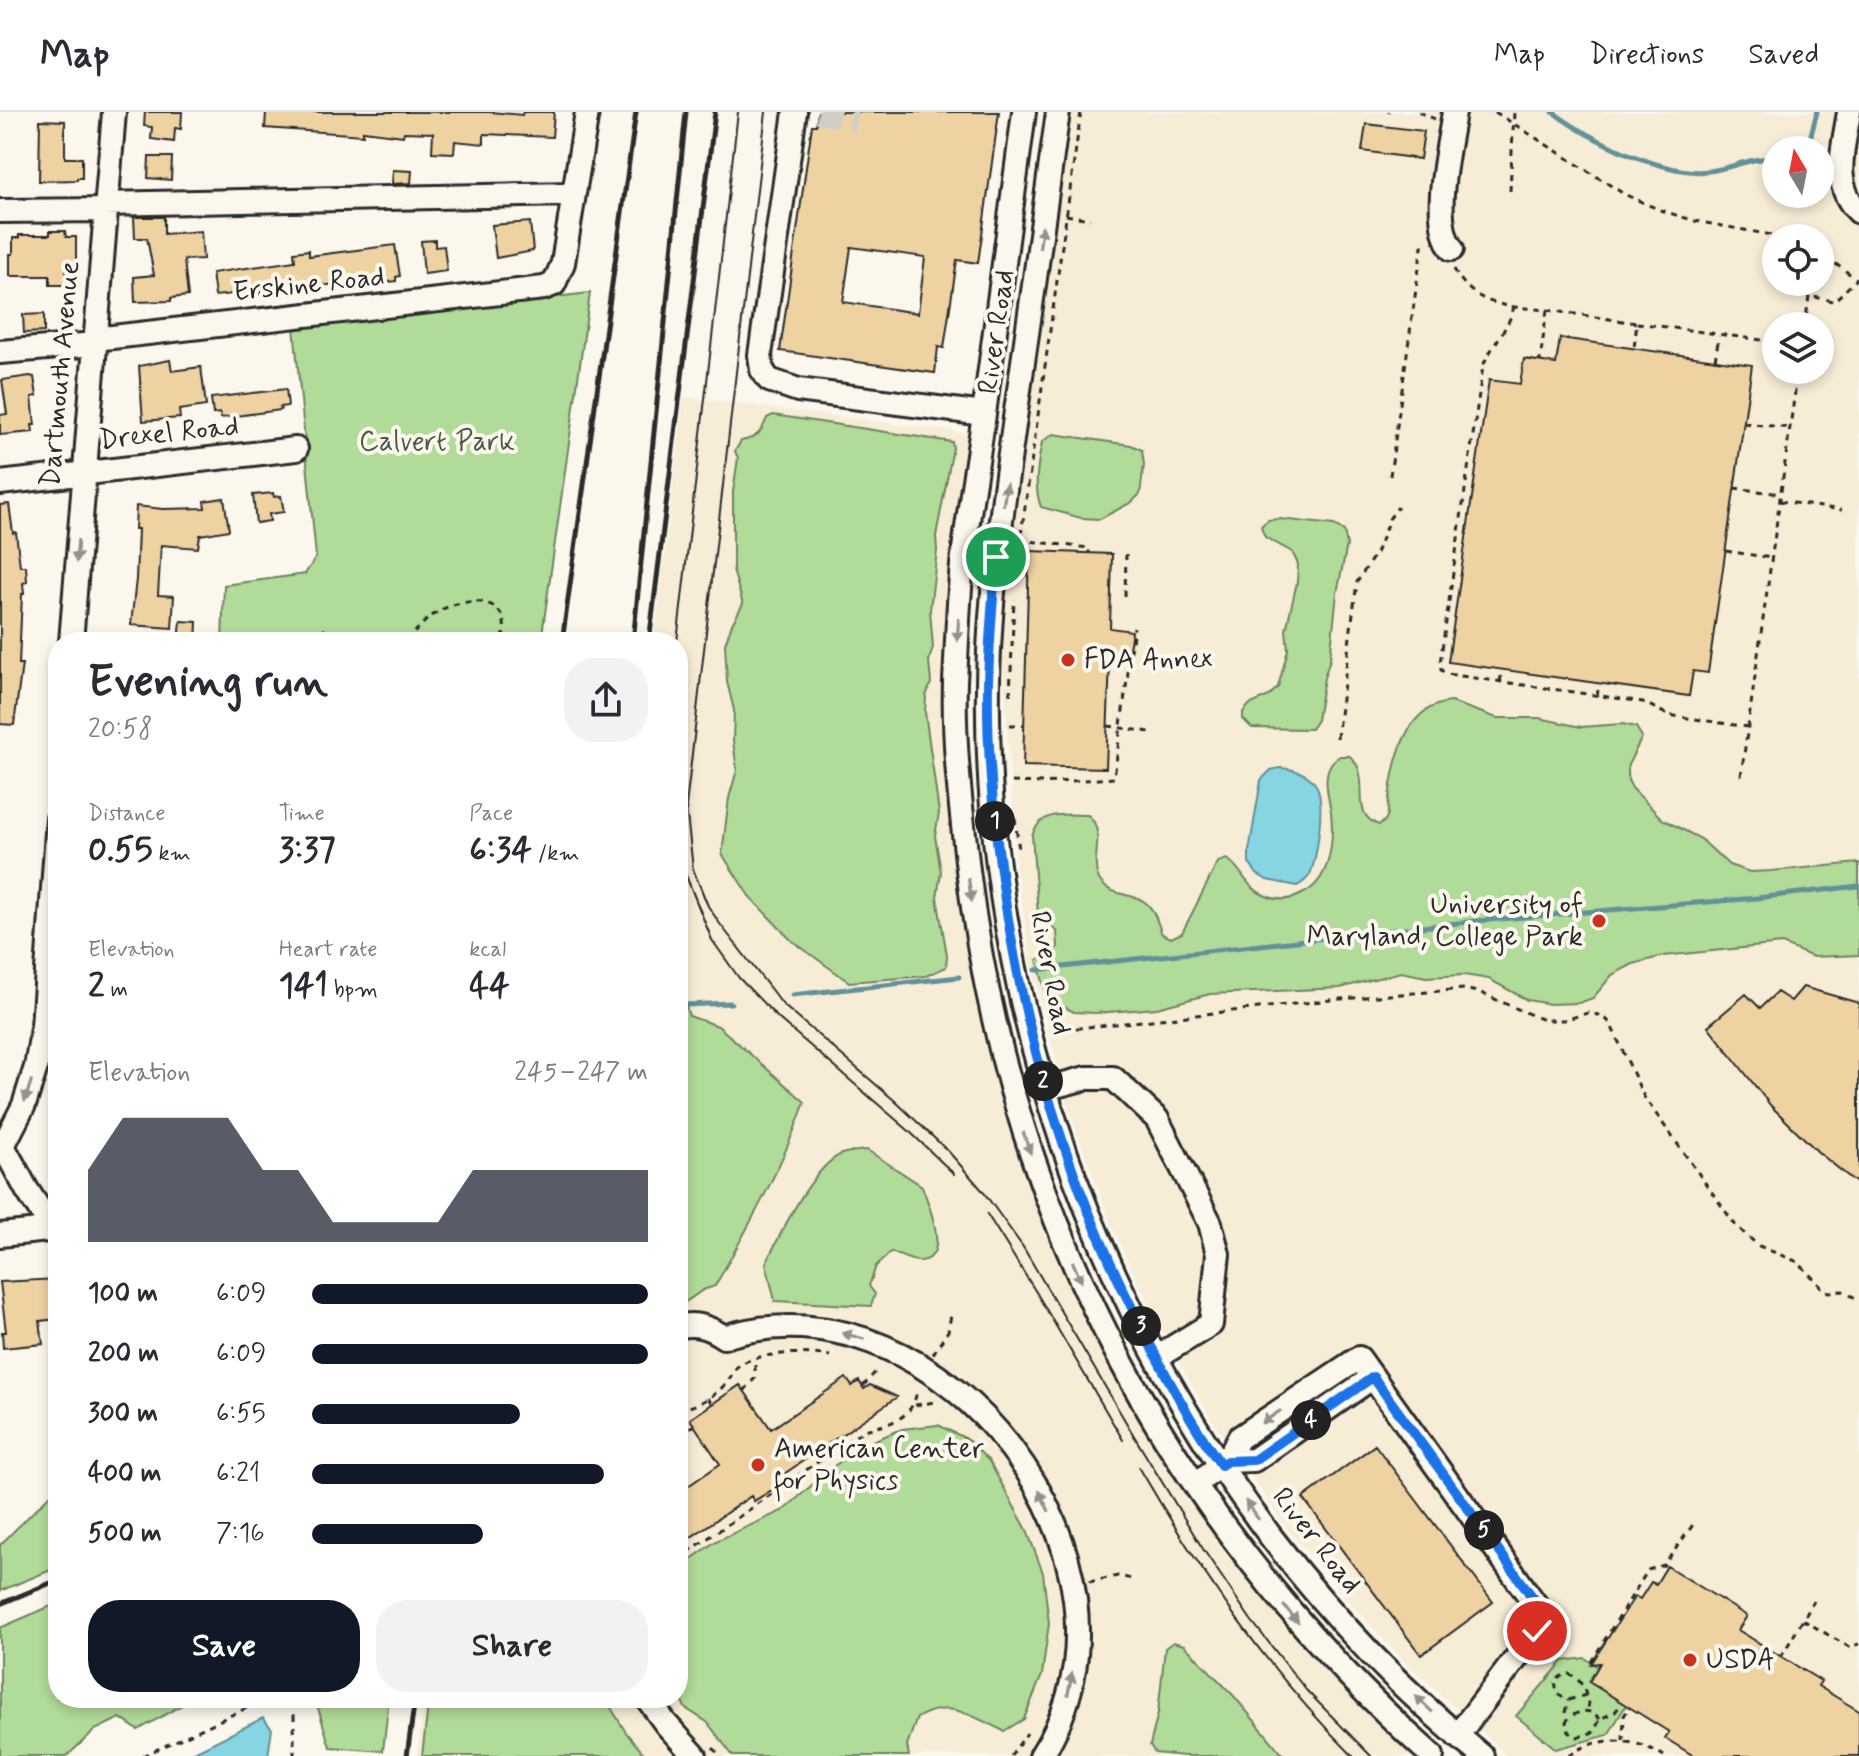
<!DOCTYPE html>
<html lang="en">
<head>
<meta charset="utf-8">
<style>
  :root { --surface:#fff; --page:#f2f2f3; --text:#2b2b33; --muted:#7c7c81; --line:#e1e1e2; --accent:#111827 }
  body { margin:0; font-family:Mynerve,sans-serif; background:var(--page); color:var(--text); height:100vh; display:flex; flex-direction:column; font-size:30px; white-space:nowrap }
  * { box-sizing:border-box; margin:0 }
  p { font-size:26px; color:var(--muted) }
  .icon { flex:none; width:44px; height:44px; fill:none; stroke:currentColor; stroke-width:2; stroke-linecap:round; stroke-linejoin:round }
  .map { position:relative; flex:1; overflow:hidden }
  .sheet { position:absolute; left:48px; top:520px; width:640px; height:1076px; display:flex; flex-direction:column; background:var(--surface); border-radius:32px; box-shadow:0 4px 12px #0003 }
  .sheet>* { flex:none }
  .needle { width:52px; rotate:350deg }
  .tools { position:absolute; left:1762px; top:24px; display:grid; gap:16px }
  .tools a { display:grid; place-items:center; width:72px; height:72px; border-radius:50%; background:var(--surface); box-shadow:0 4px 12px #0003; font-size:40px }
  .pin { position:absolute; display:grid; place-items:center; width:68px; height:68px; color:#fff; margin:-34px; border:4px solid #fff; border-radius:50%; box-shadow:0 2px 8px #0007 }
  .km { position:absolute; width:40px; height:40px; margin:-20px; border-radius:50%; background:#222; color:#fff; font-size:22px; line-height:40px; text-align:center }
  .round { display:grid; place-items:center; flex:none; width:84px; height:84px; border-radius:32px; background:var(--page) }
  .summary { display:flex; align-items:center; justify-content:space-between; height:136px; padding:0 40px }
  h1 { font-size:44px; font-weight:700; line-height:60px }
  .figures { display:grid; grid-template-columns:repeat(3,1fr); gap:12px; height:136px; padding:8px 40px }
  .figures div { display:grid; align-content:center }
  .figures b { font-size:34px; font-weight:700 }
  .figures small { font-size:22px; font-weight:400 }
  .figures p { font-size:22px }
  .chart { height:224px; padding:16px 40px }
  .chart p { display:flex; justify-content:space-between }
  .chart svg { width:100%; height:144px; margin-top:8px; fill:var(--accent); opacity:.7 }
  .action { display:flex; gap:16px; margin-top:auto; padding:16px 40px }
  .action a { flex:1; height:92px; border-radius:32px; background:var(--accent); color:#fff; font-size:32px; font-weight:700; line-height:92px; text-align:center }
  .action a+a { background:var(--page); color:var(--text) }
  ul { padding:0 40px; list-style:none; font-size:26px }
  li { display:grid; grid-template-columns:128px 96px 1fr; align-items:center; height:60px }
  li i { height:20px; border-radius:10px; background:var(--accent) }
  header { display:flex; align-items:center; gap:48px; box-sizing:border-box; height:112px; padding:0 40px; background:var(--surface); border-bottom:2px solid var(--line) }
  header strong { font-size:38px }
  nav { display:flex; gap:44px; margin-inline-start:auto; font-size:28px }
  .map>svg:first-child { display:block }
</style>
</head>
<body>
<header>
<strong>Map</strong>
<nav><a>Map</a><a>Directions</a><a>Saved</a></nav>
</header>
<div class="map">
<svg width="1859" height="1644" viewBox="0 0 1859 1644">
  <rect width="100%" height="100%" fill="#fbf7ec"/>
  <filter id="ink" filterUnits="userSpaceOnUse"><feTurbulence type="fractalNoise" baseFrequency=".0125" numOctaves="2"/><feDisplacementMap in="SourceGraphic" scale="16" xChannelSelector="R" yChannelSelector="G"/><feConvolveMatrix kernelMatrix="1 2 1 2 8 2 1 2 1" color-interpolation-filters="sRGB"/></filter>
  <g filter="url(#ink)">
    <path fill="#f7ecd6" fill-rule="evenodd" d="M1071,0h767l-5,32 -8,1 -2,15 36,-4v1600h-351l-104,-95 -60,-65 -57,-68 -76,-110 -30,-52 -47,-91 -24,-54 -41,-111 -37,-144 -16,-100 -14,-220 11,-129zM1776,38h44v44h-44zM1776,126h44v44h-44zM1776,214h44v44h-44z
      M684,285l289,37 -25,289 41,307 169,414 260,312h-1001l8,-58h253v-1056h-24z"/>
    <path fill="#b1db98" stroke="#6e8362" stroke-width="2" d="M590,181l-49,349h-319l2,-57 81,-11 11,-17 -22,-230z
      M773,303l179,27 1,6 -17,88 1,14 -7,60 3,37 -4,14 2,22 -5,13 -1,16 14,101 -4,23 6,36 -4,25 10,58 -1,12 -20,9 -77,6 -58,-42 -42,-44 -27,-42 7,-56 8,-28 -4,-29 1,-31 -7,-28 -2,-38 7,-20 11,-20 -10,-34v-78l5,-34 -3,-7 6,-10c16,-3 20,-8 26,-23z
      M1053,322l78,11 11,5 2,15 -4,29 -8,8 -32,17 -19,-1 -40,-11c-8,-21 -3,-43 1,-65z
      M1280,407l54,6 10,6 3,14 -10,48 -7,66 -6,19 -7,42 -6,9 -59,-1 -9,-9v-7l6,-7 20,-9 9,-9 10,-37 -2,-20 11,-48 1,-18 -6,-12 -27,-15 -4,-11 7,-6z
      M1451,590l46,16h42l42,9 41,-3 14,3 6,10 -14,28v15l4,8 30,31 39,20 28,26 21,7 21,-1 88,-8v92l-46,2 -31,-13 -119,12 -30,8 -21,11 -19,23 -14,5 -29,1 -23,-4 -38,-21 -25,-4 -38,2 -25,-5 -61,16 -130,6 -53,14 -61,5 -22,-1 -16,-8 -12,-11 -9,-33 21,-13 -1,-16 -13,-8 -6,-8 -6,-80c10,-26 33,-20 56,-20 20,17 0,46 12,66 12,18 37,10 49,25 7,7 9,19 13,28l9,4 11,-5 36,-71 9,-3c16,10 17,28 39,37 12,5 25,4 36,-2 29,-13 32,-53 29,-82 -2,-14 -9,-35 0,-48 2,-4 6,-6 9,-8h10c3,4 6,7 8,11 9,21 -6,49 21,58 12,-6 8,-15 10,-27 5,-37 16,-93 62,-96z
      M678,870l11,34 29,10 87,76c-23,65 -56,124 -90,184l-12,4 -25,17z
      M867,1038l55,36c6,17 29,70 0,75 -9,2 -22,-6 -31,-9l-15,14 -7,20 6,8 -4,12 -96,-5 -9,-38c14,-28 47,-98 76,-109 7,-3 17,-3 25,-4z
      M938,1313l29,14 22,22 37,67 17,45 6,50 -7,52 -18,44 -20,12c-32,-14 -53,-33 -87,-13l-10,27 2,11h-176l-26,-34 -22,-14 -7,-17v-119l12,-12 26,-19 68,-31 47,-42 37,-25 34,-14z
      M58,1375v80l-58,24v-46z
      M58,1491v95h136l-56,32 -18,-12 -25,12 -28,26h-67v-128z
      M1173,1530l11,3 49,50 51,61h-100l-29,-3 -5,-8 8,-32 7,-65z
      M1585,1546l13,9 -9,15 37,23 -18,30 -52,14 -40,-33 47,-55z
      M315,1586h74l-6,53 -53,-4z
      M429,1586h176l22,36 19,22h-224z"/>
    <path fill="#86d5e2" stroke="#629199" stroke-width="2" d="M1280,656c14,1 30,5 37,19 8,16 0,71 -7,87 -3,6 -7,9 -13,12l-30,-6 -10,-6 -8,-11v-12l12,-71 10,-10z
      M263,1606l9,11 -4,27h-82z"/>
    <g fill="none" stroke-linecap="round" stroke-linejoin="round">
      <path stroke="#629199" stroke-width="5" d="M1553,0c34,26 113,65 156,59 23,-3 43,-14 67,-13
        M1807,38l10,-38
        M1820,45l1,-1
        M1036,858l440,-49 281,-23 102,-12
        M792,883l167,-18
        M685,893l46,-2"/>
    </g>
    <path fill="#eed2a2" stroke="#2b2b2b" stroke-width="2" fill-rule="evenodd" d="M145,0h37l-1,17 -6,-1 -1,14 -23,-3 1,-12 -8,-1z
      M266,0h224l32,3 1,-3h31l-2,25 -68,-3v10l-29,-3 -1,12 -22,-1 1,-19 -29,-1 -1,4 -40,-5v4l-98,-7z
      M818,0h181l-21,151 -21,-3 -13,88 -6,-1 -3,26 -155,-22 32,-226h4zM851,135l74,10 -7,56 -75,-11z
      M40,8l25,1v37h17v20h-5v2l-38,1z
      M1366,12l58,7 -4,28 -58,-8z
      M149,45h23l-1,23 -23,-2z
      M393,58l19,1 -1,12 -19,1z
      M134,105h30v17l37,-3 2,28 -19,1 4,36 -17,2v3l-36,1 -1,-25 20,-2 -7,-37h-12z
      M530,110l3,29 -37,7 -4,-33z
      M50,119h15l1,6h10v26h-10l1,22h-17v-9h-40v-22h3v-16h6v-3h31z
      M435,128v7l9,-1 3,25 -23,3 -3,-33z
      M395,133l5,31 -4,1v4l-15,2 -1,-5 -120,16v-3l-45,5 -3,-23 83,-12 -1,-9 15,-2v6z
      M44,202v18l-20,1 -1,-18z
      M1560,226l192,27 -44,308 -15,-2 -4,25 -241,-34 41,-282 31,4 4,-25 32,5z
      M170,248l2,11 29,-4 5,39 -27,4 1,8 -37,3 -4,-55z
      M30,264l4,1 3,19 -5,1 3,28h-3l1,7 -33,3v-20l7,-1 -5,-34z
      M286,277l2,17 -8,1 1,3 -60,8 -1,-5 -7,1 -2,-16z
      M273,381l1,4 7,-1 3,16 -15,2 1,7 -14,2 -3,-28z
      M224,386l5,32 -29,5 -2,13 -37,-3 -3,50 16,1 -2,32 -41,-3 5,-46 2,-50h-3l1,-23 27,3 42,-1 -1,-7z
      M9,392l4,29 3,-1 4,34h6l1,16 -4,1 1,11h-2l-3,70h3l-8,61 -14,-1v-219z
      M1029,439l83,3 -2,74 22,3 -5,31 -17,-3 -4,109 -83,-2z
      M181,509l16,1 -1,20h-17z
      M1803,875l56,16v182l-41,-33 -47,-46 -63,-80 38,-32 14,14 17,-16 14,9z
      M58,1167v40l-18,2 3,23 -40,4 -1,-16h4l-6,-50z
      M846,1266l6,8 7,-5 5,8 6,-4 27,12 -113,77 4,6 -34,21 -3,-5 -73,50v-53l42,-29 -30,-45 50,-34 31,44z
      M1375,1333l118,157 -72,53 -118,-157z
      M1667,1454l80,50 -9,14 83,51 -3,5 41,25v45h-165l-29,-18 4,-6 -80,-50 11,-19 -9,1 44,-68 5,3 11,-17 5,2z"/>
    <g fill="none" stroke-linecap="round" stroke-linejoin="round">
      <path stroke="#d1cec5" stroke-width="22" stroke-dasharray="22 11" stroke-linecap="butt" d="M818,0l39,8"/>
      <g stroke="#2b2b2b" stroke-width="28">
        <path id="minor" d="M795,0l-35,243 2,15 7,10 29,10 186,24
          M1024,0c-13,101 -27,202 -40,302 -7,51 -16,101 -22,151 -4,39 -5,78 -7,117 -2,62 6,126 13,188 42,348 203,651 464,886
          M1058,0c-14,104 -29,209 -44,313 -12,86 -25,173 -26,260 -6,402 181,817 494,1071
          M1849,0c-5,35 -19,73 10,100
          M105,92l467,-10
          M0,99l104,-1
          M1452,137c-22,-29 -3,-101 2,-137
          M95,227l449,-51 10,-4 9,-21 24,-151
          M0,240l95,-8
          M0,371l296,-34
          M71,530l43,-530
          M1045,977l41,-11h27l44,41 53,104 8,31 -7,70 -54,33
          M3,1034l24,44 26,40
          M0,1040l24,-47 12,-38 7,-41 15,-207
          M0,1123l58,-6
          M678,1215c17,-5 31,0 46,10 219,-68 442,226 317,419
          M1227,1349l27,-1 119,-83
          M1195,1372l32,-23 12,-23 120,-80 184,257 -6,16 -80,105
          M647,1586l19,26 29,32"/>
      </g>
      <path stroke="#2b2b2b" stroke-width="3" stroke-dasharray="6 6" stroke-linecap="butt" d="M1419,0l16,7
        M1495,0l129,82 36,16 35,11 93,17
        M1389,1v-1
        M1510,79l4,-79
        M1066,103l24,4
        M1454,157c21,39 54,37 93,41l-7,51
        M1514,194c-4,21 -23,40 -31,60l-43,297 1,7 6,4 196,28 25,13 80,12
        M1547,198l90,13 -3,25
        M1637,211l139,19
        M1805,214l4,-30 25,5 23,-22 -37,-26
        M1715,248l4,-24
        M1744,311l46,5
        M1390,364l32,-230h7
        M1734,376l47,6
        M1780,389l62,9
        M1021,423l60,-423
        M1020,428l69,8v5
        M1726,439l46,7
        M1125,484l1,-42
        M334,524l4,-5 12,11
        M314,530l11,-13
        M407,530c8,-11 20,-24 32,-31 19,-11 60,-18 65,12 1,5 -1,13 -2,19
        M1500,570l2,-10
        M1010,583l4,-96
        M1597,584l2,-11
        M1010,613h14
        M1108,614l42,6
        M1337,626l20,-156 20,-31 12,-32 9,-12
        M1741,664l57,-406
        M1012,670l30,1 72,-5 20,-151
        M1015,706l4,32
        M1052,919l288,-32 124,-10 17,4 62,27h21l24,-7 15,3 7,7 34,74 92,129 23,20 39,16 26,28 5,2 14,-1 16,9
        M933,1242l15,-23 3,-16
        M863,1274l16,-18
        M744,1279l11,-13v-18
        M708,1286l4,6
        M915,1293l20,-3
        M678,1297c17,-1 38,-13 49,-27 4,-5 6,-11 10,-15 18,-16 71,-15 93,-11
        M678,1319l16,-5
        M678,1447l186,-129c25,-6 49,-10 53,-40
        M1089,1470l29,-6 14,3
        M1803,1508l46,27 10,-3
        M1781,1545l33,-56
        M1591,1550l57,-92 16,-5 31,-43
        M1586,1583l-18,5 -11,-6 -2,-13 11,-8c17,4 21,22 23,38
        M1565,1601l3,-13
        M1600,1607c-11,-11 -18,-9 -31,-2l-3,6 3,9 8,5 17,-5 6,-13 15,-7 7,-9
        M1623,1629l1,-25 5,-9
        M713,1636l9,8
        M143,1644l125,-58
        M294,1644v-58
        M1011,1644l16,-23
        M1569,1644c28,-22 67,-18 95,0"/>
      <use href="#minor" stroke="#fbf7ec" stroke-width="22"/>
      <path stroke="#2b2b2b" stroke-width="2" d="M766,0l-80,694 7,63 15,37 12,18 63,81 111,95 54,51 34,39 41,57 117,199 63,103 48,71 55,70 65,66
        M677,530l61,-530
        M678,744l34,84 27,38 40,41 129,111 46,44
        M987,1102l49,78 87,148
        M1139,1355c61,105 128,203 214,289"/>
      <path stroke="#2b2b2b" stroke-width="5" d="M562,530l74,-530
        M633,530l53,-530
        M649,530l66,-530
        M0,1492l58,-24
        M407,1644l8,-58"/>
    </g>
    <defs><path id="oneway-solid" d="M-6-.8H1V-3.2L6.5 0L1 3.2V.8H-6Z" transform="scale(2)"/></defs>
    <g fill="#93918c">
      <use href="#oneway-solid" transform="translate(1041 125) rotate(-82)"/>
      <use href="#oneway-solid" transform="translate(1005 382) rotate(-82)"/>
      <use href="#oneway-solid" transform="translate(77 439) rotate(94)"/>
      <use href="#oneway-solid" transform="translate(958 518) rotate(93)"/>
      <use href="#oneway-solid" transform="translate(970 778) rotate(83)"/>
      <use href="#oneway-solid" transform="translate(28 979) rotate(108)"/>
      <use href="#oneway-solid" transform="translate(1027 1031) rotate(71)"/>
      <use href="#oneway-solid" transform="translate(1077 1160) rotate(67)"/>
      <use href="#oneway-solid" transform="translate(853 1224) rotate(-165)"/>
      <use href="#oneway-solid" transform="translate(1271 1305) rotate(146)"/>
      <use href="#oneway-solid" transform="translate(1044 1389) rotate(-116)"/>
      <use href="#oneway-solid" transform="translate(1252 1398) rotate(-125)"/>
      <use href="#oneway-solid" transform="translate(1291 1502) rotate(49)"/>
      <use href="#oneway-solid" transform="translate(1070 1572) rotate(-78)"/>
      <use href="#oneway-solid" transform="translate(1424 1592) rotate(-136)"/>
    </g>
  </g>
  <g fill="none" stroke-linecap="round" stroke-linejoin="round" filter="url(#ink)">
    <g stroke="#fff" stroke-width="16">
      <path id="route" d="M996,445c-3,43 -7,85 -8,127 -1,60 4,121 12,180 20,158 61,301 132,444 26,54 54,108 89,157l6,-4 27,-1 119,-83 168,232 1,14 -5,8"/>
    </g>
    <use href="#route" stroke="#1a73e8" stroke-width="10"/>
  </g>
  <g fill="#c8321e" stroke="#fbf7ec" stroke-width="3">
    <circle cx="1068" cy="548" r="8"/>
    <circle cx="1599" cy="809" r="8"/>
    <circle cx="758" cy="1353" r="8"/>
    <circle cx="1690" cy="1548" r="8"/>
  </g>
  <g text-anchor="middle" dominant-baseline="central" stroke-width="8" stroke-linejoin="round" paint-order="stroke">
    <g font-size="28" fill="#2b2b2b" stroke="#fbf7ec">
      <text transform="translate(309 173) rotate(-6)">Erskine Road</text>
      <text transform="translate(997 220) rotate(-82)">River Road</text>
      <text transform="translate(61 262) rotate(-85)">Dartmouth Avenue</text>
      <text transform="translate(169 322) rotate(-6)">Drexel Road</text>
      <text transform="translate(1050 861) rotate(79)">River Road</text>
      <text transform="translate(1316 1429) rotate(52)">River Road</text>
    </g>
    <g font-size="28" fill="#4c5746" stroke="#fbf7ec">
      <text x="437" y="330">Calvert Park</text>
    </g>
    <g font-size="28" fill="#2b2b2b" stroke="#fbf7ec" text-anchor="start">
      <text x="1084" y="548">FDA Annex</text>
      <text x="1583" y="793" text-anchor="end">University of<tspan x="1583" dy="32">Maryland, College Park</tspan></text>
      <text x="774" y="1337">American Center<tspan x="774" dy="32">for Physics</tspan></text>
      <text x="1706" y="1548">USDA</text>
    </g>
  </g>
</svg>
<div class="tools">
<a><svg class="needle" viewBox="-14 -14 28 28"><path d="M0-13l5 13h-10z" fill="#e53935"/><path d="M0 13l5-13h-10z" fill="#7c7c81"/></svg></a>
<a><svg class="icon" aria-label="locate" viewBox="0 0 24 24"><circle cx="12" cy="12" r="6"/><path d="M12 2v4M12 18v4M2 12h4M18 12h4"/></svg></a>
<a><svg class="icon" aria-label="layers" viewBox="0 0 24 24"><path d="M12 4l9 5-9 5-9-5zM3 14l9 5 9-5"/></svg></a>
</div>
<div class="pin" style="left:996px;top:445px;background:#1e9e55"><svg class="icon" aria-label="arrive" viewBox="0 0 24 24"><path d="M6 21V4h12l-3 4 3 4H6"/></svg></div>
<div class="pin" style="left:1537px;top:1519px;background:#d93025"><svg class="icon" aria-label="check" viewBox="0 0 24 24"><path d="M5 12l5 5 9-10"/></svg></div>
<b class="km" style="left:995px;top:709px">1</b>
<b class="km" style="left:1043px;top:969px">2</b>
<b class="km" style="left:1141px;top:1214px">3</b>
<b class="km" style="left:1311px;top:1308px">4</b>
<b class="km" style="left:1484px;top:1418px">5</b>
<section class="sheet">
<div class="summary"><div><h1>Evening run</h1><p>20:58</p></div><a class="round"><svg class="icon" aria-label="share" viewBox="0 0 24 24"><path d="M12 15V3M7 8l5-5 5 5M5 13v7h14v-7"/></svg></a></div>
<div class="figures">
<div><p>Distance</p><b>0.55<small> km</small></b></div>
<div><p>Time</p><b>3:37</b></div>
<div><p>Pace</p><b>6:34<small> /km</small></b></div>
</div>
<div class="figures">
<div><p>Elevation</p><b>2<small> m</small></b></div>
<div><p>Heart rate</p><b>141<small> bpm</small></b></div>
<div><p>kcal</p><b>44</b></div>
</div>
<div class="chart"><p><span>Elevation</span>245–247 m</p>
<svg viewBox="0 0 160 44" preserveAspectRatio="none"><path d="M0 44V22L10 6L20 6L30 6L40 6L50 22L60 22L70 38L80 38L90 38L100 38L110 22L120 22L130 22L140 22L150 22L160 22V44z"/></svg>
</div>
<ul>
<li><b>100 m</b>6:09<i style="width:100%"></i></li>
<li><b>200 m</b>6:09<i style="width:100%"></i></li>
<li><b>300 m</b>6:55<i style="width:62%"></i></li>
<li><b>400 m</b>6:21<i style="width:87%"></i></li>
<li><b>500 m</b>7:16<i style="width:51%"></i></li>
</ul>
<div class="action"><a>Save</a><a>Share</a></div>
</section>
</div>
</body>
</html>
